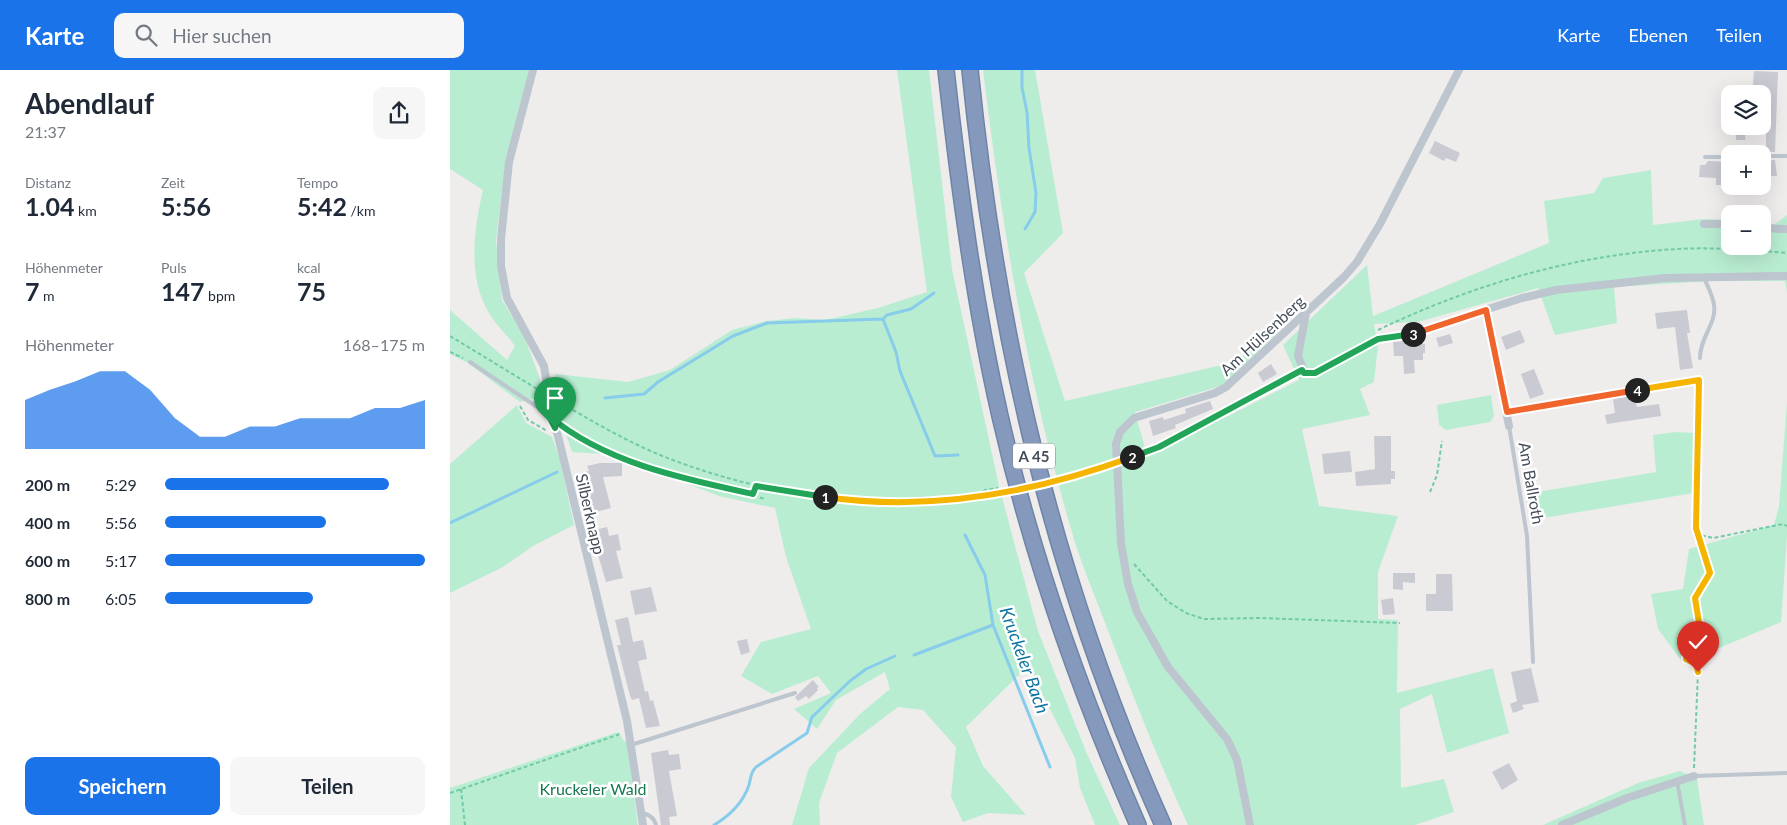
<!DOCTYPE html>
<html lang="de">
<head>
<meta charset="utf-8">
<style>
  :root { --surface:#fff; --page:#f6f6f7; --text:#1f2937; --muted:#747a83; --accent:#1a73e8 }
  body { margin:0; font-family:Lato,sans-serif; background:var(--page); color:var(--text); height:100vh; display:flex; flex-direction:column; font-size:19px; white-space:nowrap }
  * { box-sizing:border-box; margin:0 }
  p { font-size:16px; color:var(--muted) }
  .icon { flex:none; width:28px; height:28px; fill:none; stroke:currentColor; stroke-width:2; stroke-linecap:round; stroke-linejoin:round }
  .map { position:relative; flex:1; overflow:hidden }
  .side { display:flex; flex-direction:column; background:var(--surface); width:450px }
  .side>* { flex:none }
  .controls { position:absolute; left:1271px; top:15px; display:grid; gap:10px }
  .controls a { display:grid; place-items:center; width:50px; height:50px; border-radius:10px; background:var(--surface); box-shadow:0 5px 20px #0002; font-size:25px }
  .pin { position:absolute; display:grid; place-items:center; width:42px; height:42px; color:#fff; margin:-51px -21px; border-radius:50% 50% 50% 0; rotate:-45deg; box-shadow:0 0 5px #0007 }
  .pin .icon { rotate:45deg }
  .km { position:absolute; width:25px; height:25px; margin:-12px; border-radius:50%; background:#222; color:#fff; font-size:14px; line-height:25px; text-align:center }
  .round { display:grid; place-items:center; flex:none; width:52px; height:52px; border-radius:10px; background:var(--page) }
  .summary { display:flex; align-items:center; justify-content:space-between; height:85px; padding:0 25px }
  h1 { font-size:28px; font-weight:700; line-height:38px }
  .metrics { display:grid; grid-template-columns:repeat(3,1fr); gap:8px; height:85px; padding:5px 25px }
  .metrics div { display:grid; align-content:center }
  .metrics b { font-size:25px; font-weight:700 }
  .metrics small { font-size:14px; font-weight:400 }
  .metrics p { font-size:14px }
  .chart { height:140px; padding:10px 25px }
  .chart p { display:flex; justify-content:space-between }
  .chart svg { width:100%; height:90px; margin-top:5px; fill:var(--accent); opacity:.7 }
  .cta { display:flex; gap:10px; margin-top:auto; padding:10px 25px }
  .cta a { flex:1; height:58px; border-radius:10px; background:var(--accent); color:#fff; font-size:20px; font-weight:700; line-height:58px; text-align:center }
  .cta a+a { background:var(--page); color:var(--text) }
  ul { padding:0 25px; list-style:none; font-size:16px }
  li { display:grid; grid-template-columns:80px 60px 1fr; align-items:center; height:38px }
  li i { height:12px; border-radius:6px; background:var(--accent) }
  header { display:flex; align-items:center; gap:30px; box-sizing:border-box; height:70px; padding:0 25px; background:var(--accent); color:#fff }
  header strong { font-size:24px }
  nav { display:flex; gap:28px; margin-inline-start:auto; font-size:18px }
  .search { width:350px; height:45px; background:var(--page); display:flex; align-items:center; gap:12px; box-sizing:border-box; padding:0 18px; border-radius:10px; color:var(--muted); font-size:19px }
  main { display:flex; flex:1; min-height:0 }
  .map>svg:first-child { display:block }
</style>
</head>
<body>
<header>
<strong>Karte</strong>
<div class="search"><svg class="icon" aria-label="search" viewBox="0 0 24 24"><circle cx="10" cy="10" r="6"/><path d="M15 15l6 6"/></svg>Hier suchen</div>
<nav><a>Karte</a><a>Ebenen</a><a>Teilen</a></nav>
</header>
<main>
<section class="side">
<div class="summary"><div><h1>Abendlauf</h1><p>21:37</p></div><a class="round"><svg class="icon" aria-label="share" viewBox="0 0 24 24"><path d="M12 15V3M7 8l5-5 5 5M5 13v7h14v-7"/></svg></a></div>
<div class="metrics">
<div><p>Distanz</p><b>1.04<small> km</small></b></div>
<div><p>Zeit</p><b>5:56</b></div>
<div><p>Tempo</p><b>5:42<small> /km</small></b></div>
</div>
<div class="metrics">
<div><p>Höhenmeter</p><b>7<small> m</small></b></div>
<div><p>Puls</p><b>147<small> bpm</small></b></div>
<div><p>kcal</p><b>75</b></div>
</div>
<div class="chart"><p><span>Höhenmeter</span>168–175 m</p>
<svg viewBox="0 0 160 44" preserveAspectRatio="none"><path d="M0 44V20L10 15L20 11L30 6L40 6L50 15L60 29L70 38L80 38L90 33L100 33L110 29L120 29L130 29L140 24L150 24L160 20V44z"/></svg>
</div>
<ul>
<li><b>200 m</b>5:29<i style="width:86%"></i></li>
<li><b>400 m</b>5:56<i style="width:62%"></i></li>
<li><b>600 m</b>5:17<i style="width:100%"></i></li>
<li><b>800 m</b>6:05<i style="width:57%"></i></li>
</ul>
<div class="cta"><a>Speichern</a><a>Teilen</a></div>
</section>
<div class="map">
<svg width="1337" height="755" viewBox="0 0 1337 755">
  <rect width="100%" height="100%" fill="#efecec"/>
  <path fill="#b9edd2" d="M0,0h79l-23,89 -10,81 6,60 22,36 16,43 -1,18 -19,5 -52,-39 -18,-9v-44l57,50 8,-14c-8,-11 -19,-21 -26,-33 -22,-36 -15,-84 -6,-123l-33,-21z
    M447,0h32l23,199 47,217 39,145 49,123 33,71h-25l-15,-37 -5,-30 -47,-92 -62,61 17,39 43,49 -38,-2 -25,9 -12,-25 5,-50 -33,-37 -25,-3 -61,46 -18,50 1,22h-28l17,-57 51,-54 30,-25 -5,-17 -49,28 -19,29 -23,-20 37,-16 -13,-17 -46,18 -31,-18 20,-34 50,-13 -25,-72 -11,-49 -56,-12 -85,-33 -32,-9 -30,-2 -13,-38 -3,-40 72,8 42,-12 62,-40 35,-9 28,-3 30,2 53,-12 49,-16z
    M533,0h52l28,163 -39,40 41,128 170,-39 47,-42v9l-58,56 -89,27 10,36 83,-32 71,-36 -16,-35 84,-80 6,51 176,-73 -5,-42 50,-8 9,-15 48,-8 2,55 50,-6 27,1v26h32l1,-21c12,1 15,-3 24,-10v78l-2,-12h-73l-98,6 3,36 -62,12 -17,-47 -120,34 -44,2 4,22 -4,36 -14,7 10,26 -68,14 17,77 79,10 -20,56v47l20,1 -1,73 96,-25 16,65 -62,20 -15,-59 -32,15 1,79 43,-9 10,33 -39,13h-227c-30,-65 -56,-131 -81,-197 -11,-30 -24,-59 -33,-89 -46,-153 -72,-311 -91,-469z
    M1041,325l3,21 -4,6 -44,8 -7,-5 -2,-20z
    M1337,332v134l-6,86 -98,41 -25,-34 -7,-35 32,-5 6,-40 85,-24 5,-19z
    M67,335l9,18 26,14 8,23 14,65 -41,21 -30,21 -53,26v-129z
    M1225,362l20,1 -1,60 -163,27 -5,-26 130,-22 -3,-37z
    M168,662l6,9h3l11,84h-188v-37z
    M1230,701l17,8 7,46h-161l95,-42z"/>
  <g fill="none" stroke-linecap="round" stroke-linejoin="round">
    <path stroke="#87ccea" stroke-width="3" d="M572,0v18l5,24 2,36 7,45 -1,19 -10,17
      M484,223l-23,16 -24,6 -4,4 13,33 4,19 35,85 23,-1
      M155,328l39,-4 14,-12 75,-46 34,-13 116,-4
      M0,453l107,-51
      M515,465l20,40 8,50 57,142
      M464,585l79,-30
      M264,755c15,-9 29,-22 35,-40 2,-7 1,-12 7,-18l51,-34 5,-16 38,-36 16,-12 29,-13"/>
  </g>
  <path fill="#c9cad2" d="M1304,1l24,1 -3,80h-9v-19h-3l-1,-8 1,-40h-10z
    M1286,56h10l-1,14h-9z
    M985,71l25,12 -4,9 -10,-4 -2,3 -15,-8z
    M1315,90h10l2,16h-15v-14h3z
    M1258,91l22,1v14h-4v9h-10v-7l-17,-1 1,-12h5z
    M1237,240l3,23h-3l6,35 -13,2 -5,-43 -18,2 -2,-16z
    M1070,260l5,12 -19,8 -5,-13z
    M1000,264l3,9 -14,4 -3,-9z
    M962,270v4h13v9h-2v7h-9l1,13 -11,1 -1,-18h-9l-1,-14z
    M821,294l6,10 -14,8 -5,-9z
    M1084,299l10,25 -14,5 -9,-25z
    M1184,325l3,12 22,-3 2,12 -54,8 -2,-9 10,-2 -2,-14z
    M760,331l3,8 -38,16 1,3 -23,8 -4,-15 14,-4 1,3 22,-7 -1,-4z
    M924,366h17v35h4v8h-4v5l-35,2 -1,-14 20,-3z
    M900,381l2,21 -28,2 -2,-20z
    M150,393h22v13l-19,1 8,31 -23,6 -7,-41 8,-2 -2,-5z
    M157,457l2,9 9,-2 3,16 -5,1 7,27 -17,4 -15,-51z
    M943,503h22v10l-12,-1v8l-10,-1z
    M986,504h16l1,37h-27v-17h10z
    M201,517l6,24 -22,4 -5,-24z
    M943,528l2,16 -12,1 -2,-15z
    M178,547l5,25 10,-2 4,19 -9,2 7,31 3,-1 2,10 3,-1 7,26 -14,2 -7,-30 -7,2 -2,-4 -13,-51h4l-6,-25z
    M297,569l3,13 -9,3 -4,-14z
    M1081,598l8,34 -17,3 2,4 -11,4 -3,-9 7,-3 -6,-29z
    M363,610l6,7 -2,1 1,2 -9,9 -3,-3 -8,5 -3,-4z
    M218,680l1,5 10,-1 2,15 -12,2 8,45 -8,1 1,8h-9l-10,-72z
    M1059,693l9,17 -16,10 -10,-18z"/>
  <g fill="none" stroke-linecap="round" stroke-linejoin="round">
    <g stroke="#6f84a7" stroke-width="18">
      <path id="motorway" d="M496,0c13,116 28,232 54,346 32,141 80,277 138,409
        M520,0c27,267 83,510 193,755"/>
    </g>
    <path stroke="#72caa7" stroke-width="2" stroke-dasharray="4 2.5" stroke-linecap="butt" d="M928,260c94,-45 195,-75 299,-81 37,-2 73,1 110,4
      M0,266l84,51
      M0,282l13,6
      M1249,318l-3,140 5,7 12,3 70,-14 4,2
      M106,330c34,20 68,40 104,55 107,43 226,58 340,39
      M70,336l8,14 19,11
      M115,358l32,20 34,13 134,38
      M675,390l34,-13 138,-74
      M613,410l45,-14
      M980,422l7,-17 5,-34
      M303,424l3,-9
      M529,426l6,-6 13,-2
      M684,494l33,37 19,12 18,6 57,-1 139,5
      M1244,698l4,-96 -2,-8 -10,-5 4,-22 9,-14 -4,-26 15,-24 -13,-42
      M11,719l4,36
      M0,723l170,-59"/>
    <path stroke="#bdc5ce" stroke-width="4" d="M1312,86h25
      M1255,87h25
      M1250,288c0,-21 17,-35 14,-53 -1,-9 -6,-18 -10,-27
      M20,292l79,53
      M1057,343l192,-33
      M1059,356l18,110 6,126
      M181,675l164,-52
      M1244,706l93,-3
      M1227,711l8,44
      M191,743c8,1 13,4 15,12"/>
    <path stroke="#bdc5ce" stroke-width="8" d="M83,0l-24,92 -8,77v27l6,32 37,68 3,19 -1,16 12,35 69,285 16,104
      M1254,154h26
      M1312,158l25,1
      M1036,240l23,116
      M856,243l-8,43 7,17h10l63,-34 33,-5 111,-36 34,-8 109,-12 122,-2
      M666,374l4,-12 14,-14 81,-25 11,-6 118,-110 13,-15 23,-38 79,-154
      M668,412l3,61 7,41 9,28 31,55 59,72 10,21 13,65
      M1112,755l65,-27 67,-22"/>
    <use href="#motorway" stroke="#8499bb" stroke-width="15"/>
    <path stroke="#72caa7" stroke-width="2" stroke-dasharray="4 2.5" stroke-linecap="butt" d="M84,317l20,12
      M550,424l63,-14"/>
    <path stroke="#bdc5ce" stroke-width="8" d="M666,374l2,38"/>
  </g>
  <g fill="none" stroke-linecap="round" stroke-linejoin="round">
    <g stroke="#fff" stroke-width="10">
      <path id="split-1" d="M105,358l-6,-12c56,47 135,63 204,78l3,-8 69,11"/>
    </g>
    <g stroke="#fff" stroke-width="10">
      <path id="split-2" d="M375,427c104,15 209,-4 307,-40"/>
    </g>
    <g stroke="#fff" stroke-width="10">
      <path id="split-3" d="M682,387l27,-10 143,-77 2,3h11l63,-34 35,-5"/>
    </g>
    <g stroke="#fff" stroke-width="10">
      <path id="split-4" d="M963,264l73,-24 21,102 130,-22"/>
    </g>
    <g stroke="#fff" stroke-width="10">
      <path id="split-5" d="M1187,320l62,-10 -3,148 14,45 -15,25 4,25 -9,14 -4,22 10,5 2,8"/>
    </g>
    <use href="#split-1" stroke="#22a559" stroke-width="6"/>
    <use href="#split-2" stroke="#f5b400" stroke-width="6"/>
    <use href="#split-3" stroke="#22a559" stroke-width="6"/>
    <use href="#split-4" stroke="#f0652b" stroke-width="6"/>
    <use href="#split-5" stroke="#f5b400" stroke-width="6"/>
  </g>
  <g text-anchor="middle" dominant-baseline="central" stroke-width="5" stroke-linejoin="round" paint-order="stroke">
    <rect fill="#fff" stroke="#7d828b" stroke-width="1" x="563" y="373.5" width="42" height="25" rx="4"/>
    <g font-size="15" font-weight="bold" fill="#454d59">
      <text x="584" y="386">A 45</text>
    </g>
    <g font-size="16" fill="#454d59" stroke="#fff">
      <text transform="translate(812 265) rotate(-43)">Am Hülsenberg</text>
      <text transform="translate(1082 413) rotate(80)">Am Ballroth</text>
      <text transform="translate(141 444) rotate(77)">Silberknapp</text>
    </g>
    <g font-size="16" fill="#177851" stroke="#fff">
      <text x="143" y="718">Kruckeler Wald</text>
    </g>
    <g font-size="18" font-style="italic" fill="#0e75a3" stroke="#fff">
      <text transform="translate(575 590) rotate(70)">Kruckeler Bach</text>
    </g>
  </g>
</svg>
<div class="controls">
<a><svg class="icon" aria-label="layers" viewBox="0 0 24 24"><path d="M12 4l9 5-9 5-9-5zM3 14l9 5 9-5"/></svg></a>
<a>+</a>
<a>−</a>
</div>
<div class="pin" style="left:105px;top:358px;background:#1e9e55"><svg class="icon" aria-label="arrive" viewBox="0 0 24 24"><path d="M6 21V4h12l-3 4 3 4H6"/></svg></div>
<div class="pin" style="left:1248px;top:602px;background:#d93025"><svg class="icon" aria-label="check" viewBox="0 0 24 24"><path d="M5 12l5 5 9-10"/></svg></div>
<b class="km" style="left:375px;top:427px">1</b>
<b class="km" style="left:682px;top:387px">2</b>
<b class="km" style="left:963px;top:264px">3</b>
<b class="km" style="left:1187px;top:320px">4</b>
</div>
</main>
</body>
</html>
